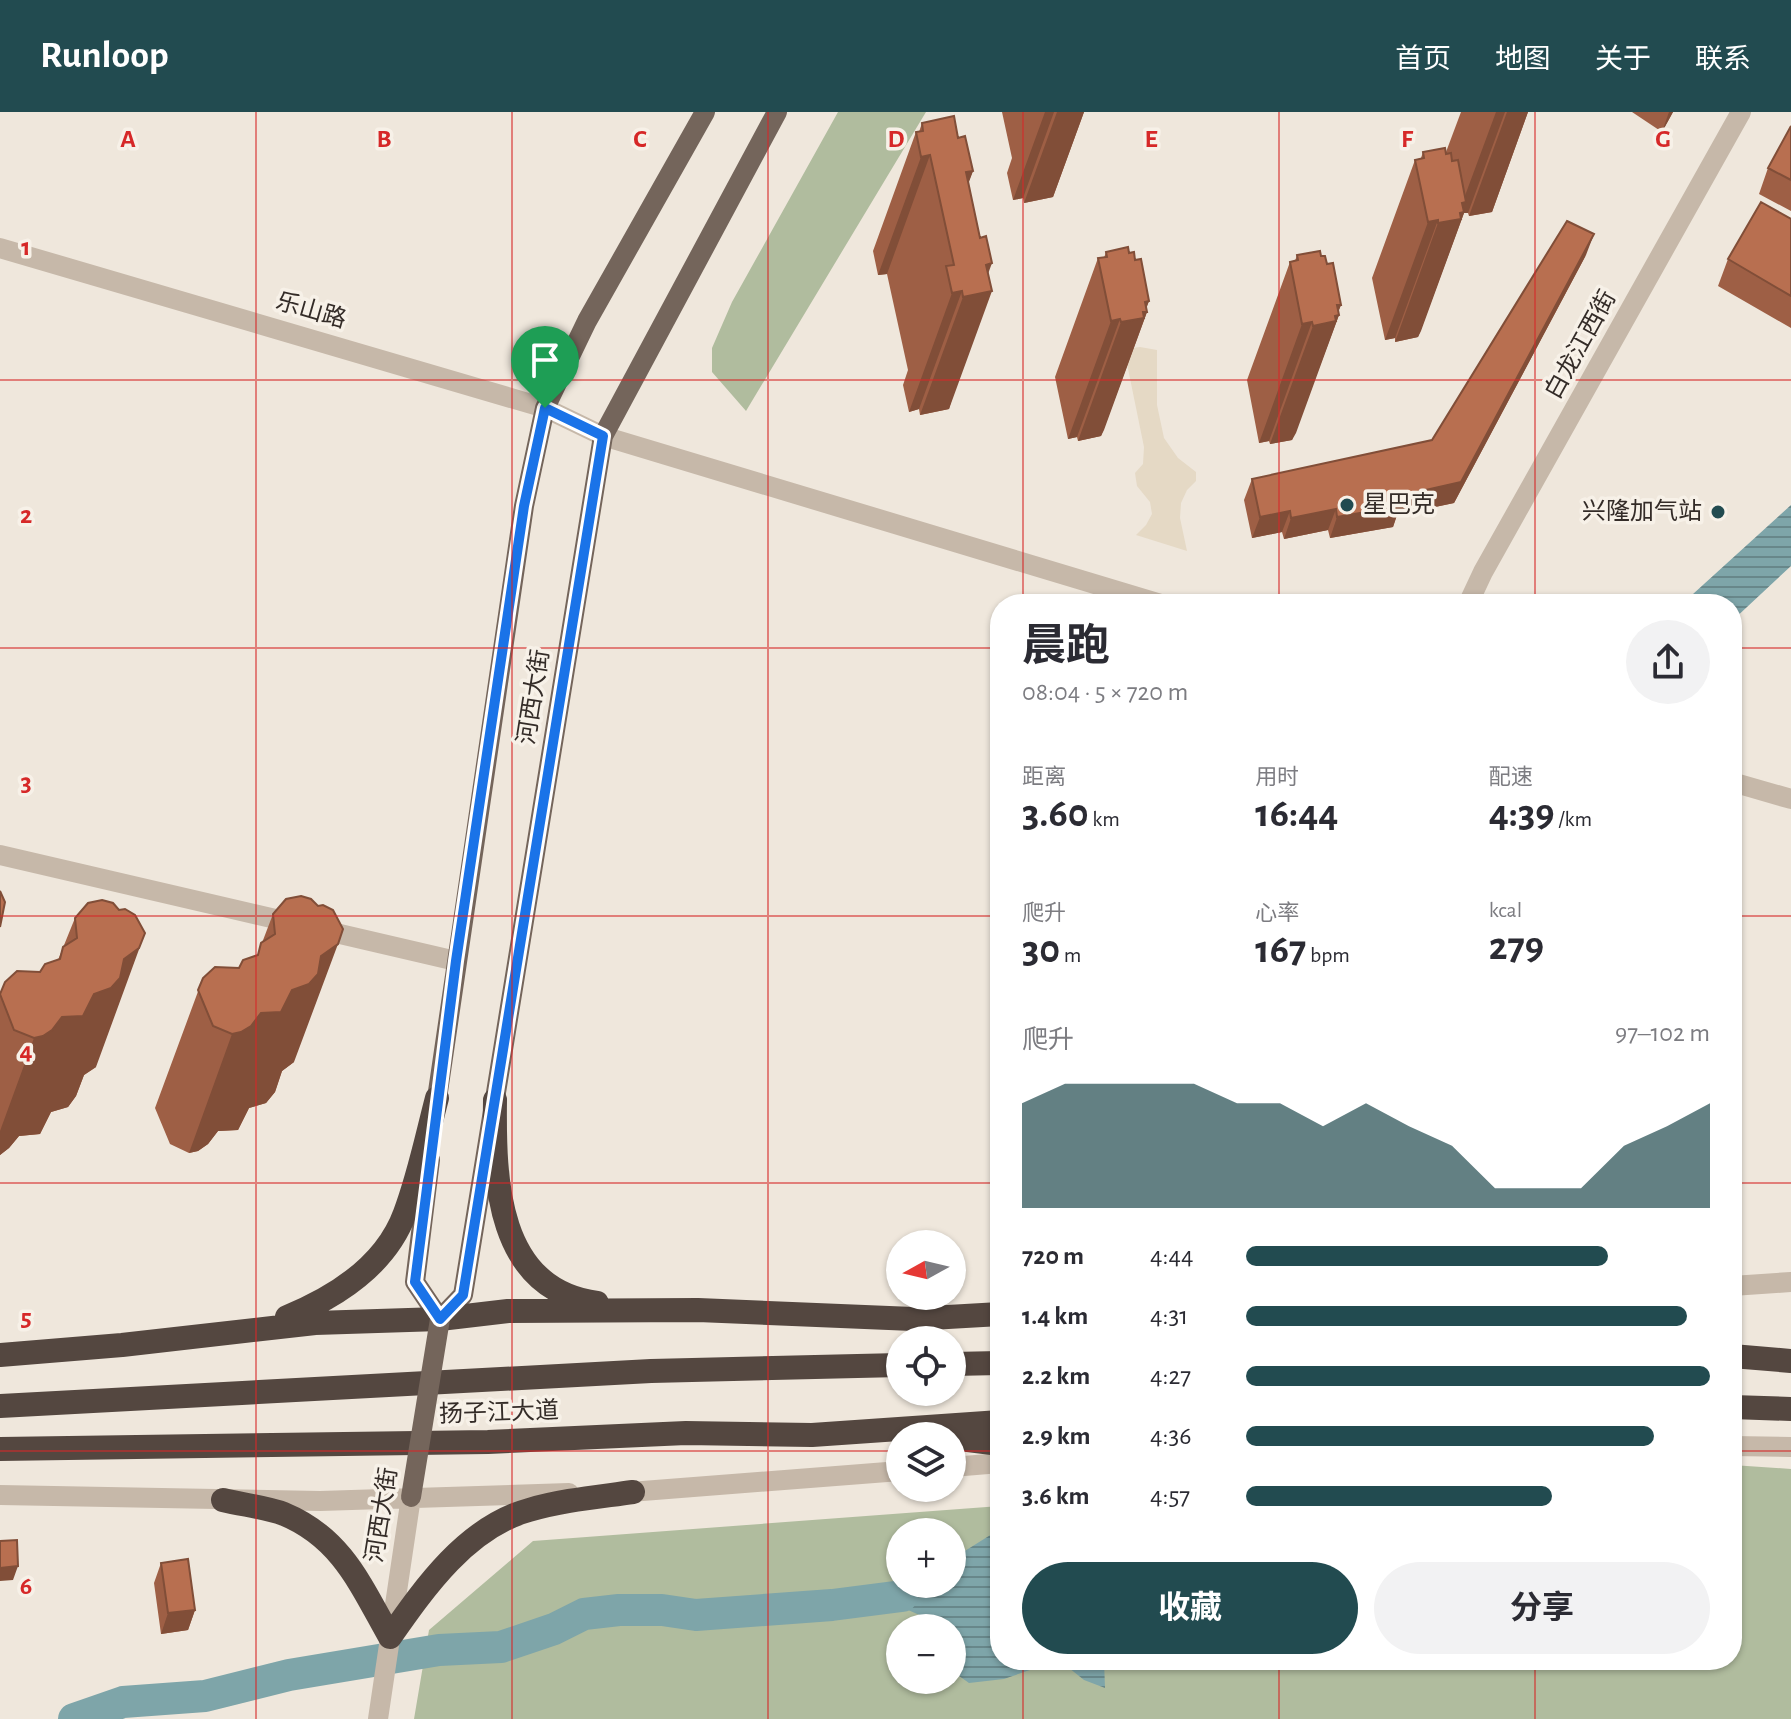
<!DOCTYPE html>
<html lang="zh">
<head>
<meta charset="utf-8">
<style>
  :root { --surface:#fff; --page:#f2f2f3; --text:#2b2b33; --muted:#7c7c81; --accent:#224b50 }
  body { margin:0; font-family:"Alegreya Sans","Noto Sans SC",sans-serif; background:var(--page); color:var(--text); height:100vh; display:flex; flex-direction:column; font-size:30px; white-space:nowrap }
  * { box-sizing:border-box; margin:0 }
  p { font-size:26px; color:var(--muted) }
  .icon { flex:none; width:44px; height:44px; fill:none; stroke:currentColor; stroke-width:2; stroke-linecap:round; stroke-linejoin:round }
  .map { position:relative; flex:1; overflow:hidden }
  .panel { position:absolute; left:990px; top:482px; width:752px; height:1076px; display:flex; flex-direction:column; background:var(--surface); border-radius:32px; box-shadow:0 2px 6px #0004 }
  .panel>* { flex:none }
  .needle { width:52px; rotate:262deg }
  .fabs { position:absolute; left:886px; top:1118px; display:grid; gap:16px }
  .fabs a { display:grid; place-items:center; width:80px; height:80px; border-radius:50%; background:var(--surface); box-shadow:0 2px 6px #0004; font-size:40px }
  .pin { position:absolute; display:grid; place-items:center; width:68px; height:68px; color:#fff; margin:-82px -34px; border-radius:50% 50% 50% 0; rotate:-45deg; box-shadow:0 0 8px #0007 }
  .pin .icon { rotate:45deg }
  .round { display:grid; place-items:center; flex:none; width:84px; height:84px; border-radius:42px; background:var(--page) }
  .headline { display:flex; align-items:center; justify-content:space-between; height:136px; padding:0 32px }
  h1 { font-size:44px; font-weight:700; line-height:60px }
  .metrics { display:grid; grid-template-columns:repeat(3,1fr); gap:12px; height:136px; padding:8px 32px }
  .metrics div { display:grid; align-content:center }
  .metrics b { font-size:40px; font-weight:700 }
  .metrics small { font-size:22px; font-weight:400 }
  .metrics p { font-size:22px }
  .chart { height:224px; padding:16px 32px }
  .chart p { display:flex; justify-content:space-between }
  .chart svg { width:100%; height:144px; margin-top:8px; fill:var(--accent); opacity:.7 }
  .action { display:flex; gap:16px; margin-top:auto; padding:16px 32px }
  .action a { flex:1; height:92px; border-radius:48px; background:var(--accent); color:#fff; font-size:32px; font-weight:700; line-height:92px; text-align:center }
  .action a+a { background:var(--page); color:var(--text) }
  ul { padding:0 32px; list-style:none; font-size:26px }
  li { display:grid; grid-template-columns:128px 96px 1fr; align-items:center; height:60px }
  li i { height:20px; border-radius:10px; background:var(--accent) }
  header { display:flex; align-items:center; gap:48px; box-sizing:border-box; height:112px; padding:0 40px; background:var(--accent); color:#fff }
  header strong { font-size:38px }
  nav { display:flex; gap:44px; margin-inline-start:auto; font-size:28px }
  .map>svg:first-child { display:block }
</style>
</head>
<body>
<header>
<strong>Runloop</strong>
<nav><a>首页</a><a>地图</a><a>关于</a><a>联系</a></nav>
</header>
<div class="map">
<svg width="1791" height="1607" viewBox="0 0 1791 1607">
  <defs>
    <pattern id="water-rules" width="6" height="5" patternUnits="userSpaceOnUse" patternTransform="scale(2)"><rect width="6" height="5" fill="#7ea5a9"/><path d="M0 2.5h6" fill="none" stroke="#68878a"/></pattern>
  </defs>
  <rect width="100%" height="100%" fill="#efe7dc"/>
  <path fill="#b0bc9e" fill-rule="evenodd" d="M838,0h88l-180,299 -34,-39v-24l20,-46z
    M1732,1353l59,4v250h-1377l15,-89 104,-89 467,-35v154h732zM900,1420h52v52h-52zM900,1516h52v52h-52z"/>
  <path fill="#e5d9c5" d="M1140,235l17,3v55l7,33 14,20 18,14v9l-9,9 -6,13 -1,15 7,33 -51,-16 10,-10 6,-11 -2,-12 -13,-16 -2,-13 8,-9 1,-17 -20,-98z"/>
  <path fill="url(#water-rules)" d="M1791,393v61l-59,55v-17h-50z
    M1000,1417v131h104l1,28 -21,-8 -25,-20 -55,19 -35,4 -17,-12v-43h-23l-5,-11 -25,-11 -42,4 3,-18 40,-8h52v-25z"/>
  <g fill="none" stroke-linecap="round" stroke-linejoin="round">
    <path stroke="#7ea5a9" stroke-width="32" d="M74,1607l49,-17 82,-6 84,-21 150,-25 62,-3 53,-18 30,-15 35,-4h43l34,5 136,-10 70,-9"/>
    <path stroke="#c6b8a9" stroke-width="20" d="M0,136l545,160 58,28 558,168
      M1468,492l15,-32 258,-460
      M1732,670l59,17
      M0,743l456,106
      M1732,1174l59,-4
      M1732,1334l59,1
      M952,1355l48,-4
      M617,1381l283,-22
      M0,1383l320,6 249,-8
      M378,1607l33,-222"/>
    <path stroke="#74655b" stroke-width="20" d="M435,1000l89,-606 21,-98 42,-87 118,-209
      M430,1048l-15,122 25,37 23,-24 140,-859 174,-324"/>
    <path stroke="#544740" stroke-width="24" d="M495,988c-1,80 1,189 102,203
      M287,1205c49,-20 99,-52 118,-104 14,-37 22,-77 32,-115
      M0,1243l122,-10 193,-22 125,-4 68,-8 190,-1 215,9 87,-5
      M1732,1244l59,5
      M952,1252l48,-1
      M0,1294l651,-35 249,-6
      M1732,1295l59,2
      M952,1326l48,6
      M0,1337l488,-7 198,-9 126,2 188,-13
      M223,1388c20,5 42,7 61,14 58,24 77,72 106,123 35,-50 77,-110 139,-127 34,-10 69,-13 104,-18"/>
    <path stroke="#74655b" stroke-width="20" d="M411,1385l29,-178"/>
  </g>
  <path fill="#9e5f45" d="M1002,0h82l-31,85 -29,6 -1,-5 -10,2 -6,-27 5,-15z
    M1461,0h67l-36,100 -23,4 -1,-3h-4l-46,124 -23,5v-4l-10,2 -13,-62 43,-118 6,-2 2,-6h23z
    M1632,0h41l-11,20z
    M922,11l36,15 15,33 -5,12 20,90 -39,136 -29,6 -1,-6 -10,3 -6,-27 5,-15 -21,-96 -9,1 -5,-24 43,-119h3z
    M1791,14v85l-32,-17 9,-26z
    M1791,107v109l-73,-42 10,-27z
    M1106,140l23,1 20,48 -3,7 1,4 -46,124 -23,5 -1,-4 -9,2 -13,-62 43,-119h6z
    M1297,143l24,1 6,8 14,41 -3,7 1,3 -47,125 -22,4 -1,-3 -10,2 -12,-63 43,-118 5,-1z
    M1586,143l-132,248 -57,12 -4,12 -63,11 -2,-8 -44,9 -2,-7 -30,6 -8,-38 8,-21 180,-39z
    M273,802l21,148 -12,9 -7,21 -9,11 -17,5 -11,22 -20,1 -10,13 -10,7 -9,2 -19,-9 -15,-36 48,-130 36,-10 18,-12z
    M75,806l21,149 -12,8 -8,21 -8,11 -17,5 -11,22 -21,2 -10,12 -9,7v-160l58,-35z
    M161,1451l34,47 -7,20 -27,4 -7,-51z"/>
  <path fill="#814e38" d="M1045,0h9l-31,86 -10,2z
    M1057,0h27l-31,85 -29,6z
    M1496,0h9l-37,101h-4l-43,118 -3,6 -23,5 43,-119 18,-3z
    M1507,0h21l-36,100 -23,4z
    M1669,0h4l-11,20z
    M930,43l-43,119 -9,1 43,-118z
    M973,59l-25,68 18,-67z
    M1438,108l-43,118 -10,2 43,-118z
    M1594,122l-8,21 -132,248 -57,12 -4,12 -63,11 7,-21 62,-21z
    M992,151l-11,30 11,-2 -43,118 -29,6 43,-118 23,-32z
    M962,179l-43,118 -10,3 43,-119z
    M1149,189l-4,11h2l-43,118 -3,6 -23,5 43,-119 24,-20z
    M1337,193h4l-4,10h2l-43,118 -4,7 -22,4 43,-118z
    M1120,207l-43,118 -9,2 43,-118z
    M1312,210l-43,119 -10,2 43,-119z
    M1336,397l-8,21 -44,9 7,-21z
    M1290,399l-8,21 -30,6 8,-21z
    M145,821l-49,134 -12,8 -8,21 -8,11 -17,5 -11,22 -21,2 -10,12 -9,7v-24l34,-93 60,-44z
    M338,832l-44,118 -12,9 -7,21 -9,11 -17,5 -11,22 -20,1 -10,13 -10,7 -9,2 43,-119 60,-44 29,-34z
    M18,1454l-5,14 -13,1v-13z
    M195,1498l-7,20 -27,4 7,-21z"/>
  <path fill="#b86f50" stroke="#814e38" stroke-width="2" d="M954,4l4,22 7,-2 8,35 -7,1 14,66 6,-2 6,27 -6,2 6,26 -29,6 -1,-6 -10,2 -6,-27 8,-1 -24,-110 -9,2 -5,-25 7,-1 -1,-8z
    M1791,14v54l-23,-12z
    M1445,36l1,6 5,-1 1,8 6,-1 8,42 -4,1 2,9 -4,1 1,6 -23,4v-3l-10,2 -13,-62 9,-2 -1,-6z
    M1761,90l30,17v77l-63,-37z
    M1567,109l27,13 -133,248 -62,14 1,10 -63,11 -1,-8 -45,9 -1,-7 -30,6 -8,-38 180,-39z
    M1128,135l1,6 5,-1 1,8 6,-1 8,42 -4,1 2,10h-4l1,6 -23,4 -1,-3 -9,2 -13,-63 9,-1 -1,-5z
    M1320,139l1,5h4l2,8 6,-1 8,42h-4l2,10 -4,1 1,5 -23,5 -1,-4 -10,2 -12,-62 8,-2 -1,-5z
    M0,779l5,11 -5,25z
    M301,784l10,3 7,7 5,-1 10,5 10,19 -5,15 -17,12 -3,18 -9,10 -17,6 -11,22 -20,1 -10,13 -10,6 -9,2 -19,-8 -15,-36 5,-12 12,-11 24,1 4,-8 15,-5 3,-12 14,-9 -2,-20 13,-15z
    M102,788l11,3 6,7 6,-1 10,6 10,18 -6,15 -15,11 -4,19 -9,10 -17,6 -11,22 -21,1 -10,13 -9,6 -9,2 -20,-8 -14,-36 5,-12 12,-11 23,1 5,-8 15,-5 3,-12 14,-9 -2,-20 13,-15z
    M17,1428l1,26 -18,2v-27z
    M188,1447l7,51 -27,3 -7,-50z"/>
  <g fill="none" stroke-linecap="round" stroke-linejoin="round">
    <g stroke="#fff" stroke-width="16">
      <path id="route" d="M545,296l58,28 -140,859 -23,24 -25,-37 41,-321 68,-455z"/>
    </g>
    <use href="#route" stroke="#1a73e8" stroke-width="10"/>
  </g>
  <path fill="none" stroke="#d62828" stroke-width="2" stroke-opacity="0.55" d="M256,0v1607M512,0v1607M768,0v1607M1023,0v492M1279,0v492M1535,0v492M0,268h1791M0,536h1000M1732,536h59M0,804h1000M1732,804h59M0,1071h1000M1732,1071h59M0,1339h900M952,1339h48M1732,1339h59M1023,1548v59M1279,1548v59M1535,1548v59"/>
  <g fill="#224b50" stroke="#f7f1e8" stroke-width="3">
    <circle cx="1347" cy="393" r="8"/>
    <circle cx="1718" cy="400" r="8"/>
  </g>
  <g text-anchor="middle" dominant-baseline="central" stroke-width="7" stroke-linejoin="round" paint-order="stroke">
    <g font-size="24" fill="#342c28" stroke="#f7f1e8">
      <text transform="translate(311 199) rotate(16)">乐山路</text>
      <text transform="translate(1581 233) rotate(-61)">白龙江西街</text>
      <text transform="translate(534 585) rotate(-81)">河西大街</text>
      <text transform="translate(499 1301) rotate(-2)">扬子江大道</text>
      <text transform="translate(382 1403) rotate(-81)">河西大街</text>
    </g>
    <g font-size="24" fill="#342c28" stroke="#f7f1e8" text-anchor="start">
      <text x="1363" y="393">星巴克</text>
      <text x="1702" y="400" text-anchor="end">兴隆加气站</text>
    </g>
  </g>
  <g font-size="26" text-anchor="middle" font-weight="bold" fill="#d62828" stroke="#f7f1e8" stroke-width="7" stroke-linejoin="round" paint-order="stroke">
    <text x="128" y="35">A</text>
    <text x="384" y="35">B</text>
    <text x="640" y="35">C</text>
    <text x="896" y="35">D</text>
    <text x="1151" y="35">E</text>
    <text x="1407" y="35">F</text>
    <text x="1663" y="35">G</text>
    <text x="26" y="143">1</text>
    <text x="26" y="411">2</text>
    <text x="26" y="679">3</text>
    <text x="26" y="947">4</text>
    <text x="26" y="1214">5</text>
    <text x="26" y="1482">6</text>
  </g>
</svg>
<div class="fabs">
<a><svg class="needle" viewBox="-14 -14 28 28"><path d="M0-13l5 13h-10z" fill="#e53935"/><path d="M0 13l5-13h-10z" fill="#7c7c81"/></svg></a>
<a><svg class="icon" aria-label="locate" viewBox="0 0 24 24"><circle cx="12" cy="12" r="6"/><path d="M12 2v4M12 18v4M2 12h4M18 12h4"/></svg></a>
<a><svg class="icon" aria-label="layers" viewBox="0 0 24 24"><path d="M12 4l9 5-9 5-9-5zM3 14l9 5 9-5"/></svg></a>
<a>+</a>
<a>−</a>
</div>
<div class="pin" style="left:545px;top:296px;background:#1e9e55"><svg class="icon" aria-label="arrive" viewBox="0 0 24 24"><path d="M6 21V4h12l-3 4 3 4H6"/></svg></div>
<section class="panel">
<div class="headline"><div><h1>晨跑</h1><p>08:04 · 5 × 720 m</p></div><a class="round"><svg class="icon" aria-label="share" viewBox="0 0 24 24"><path d="M12 15V3M7 8l5-5 5 5M5 13v7h14v-7"/></svg></a></div>
<div class="metrics">
<div><p>距离</p><b>3.60<small> km</small></b></div>
<div><p>用时</p><b>16:44</b></div>
<div><p>配速</p><b>4:39<small> /km</small></b></div>
</div>
<div class="metrics">
<div><p>爬升</p><b>30<small> m</small></b></div>
<div><p>心率</p><b>167<small> bpm</small></b></div>
<div><p>kcal</p><b>279</b></div>
</div>
<div class="chart"><p><span>爬升</span>97–102 m</p>
<svg viewBox="0 0 160 44" preserveAspectRatio="none"><path d="M0 44V12L10 6L20 6L30 6L40 6L50 12L60 12L70 19L80 12L90 19L100 25L110 38L120 38L130 38L140 25L150 19L160 12V44z"/></svg>
</div>
<ul>
<li><b>720 m</b>4:44<i style="width:78%"></i></li>
<li><b>1.4 km</b>4:31<i style="width:95%"></i></li>
<li><b>2.2 km</b>4:27<i style="width:100%"></i></li>
<li><b>2.9 km</b>4:36<i style="width:88%"></i></li>
<li><b>3.6 km</b>4:57<i style="width:66%"></i></li>
</ul>
<div class="action"><a>收藏</a><a>分享</a></div>
</section>
</div>
</body>
</html>
